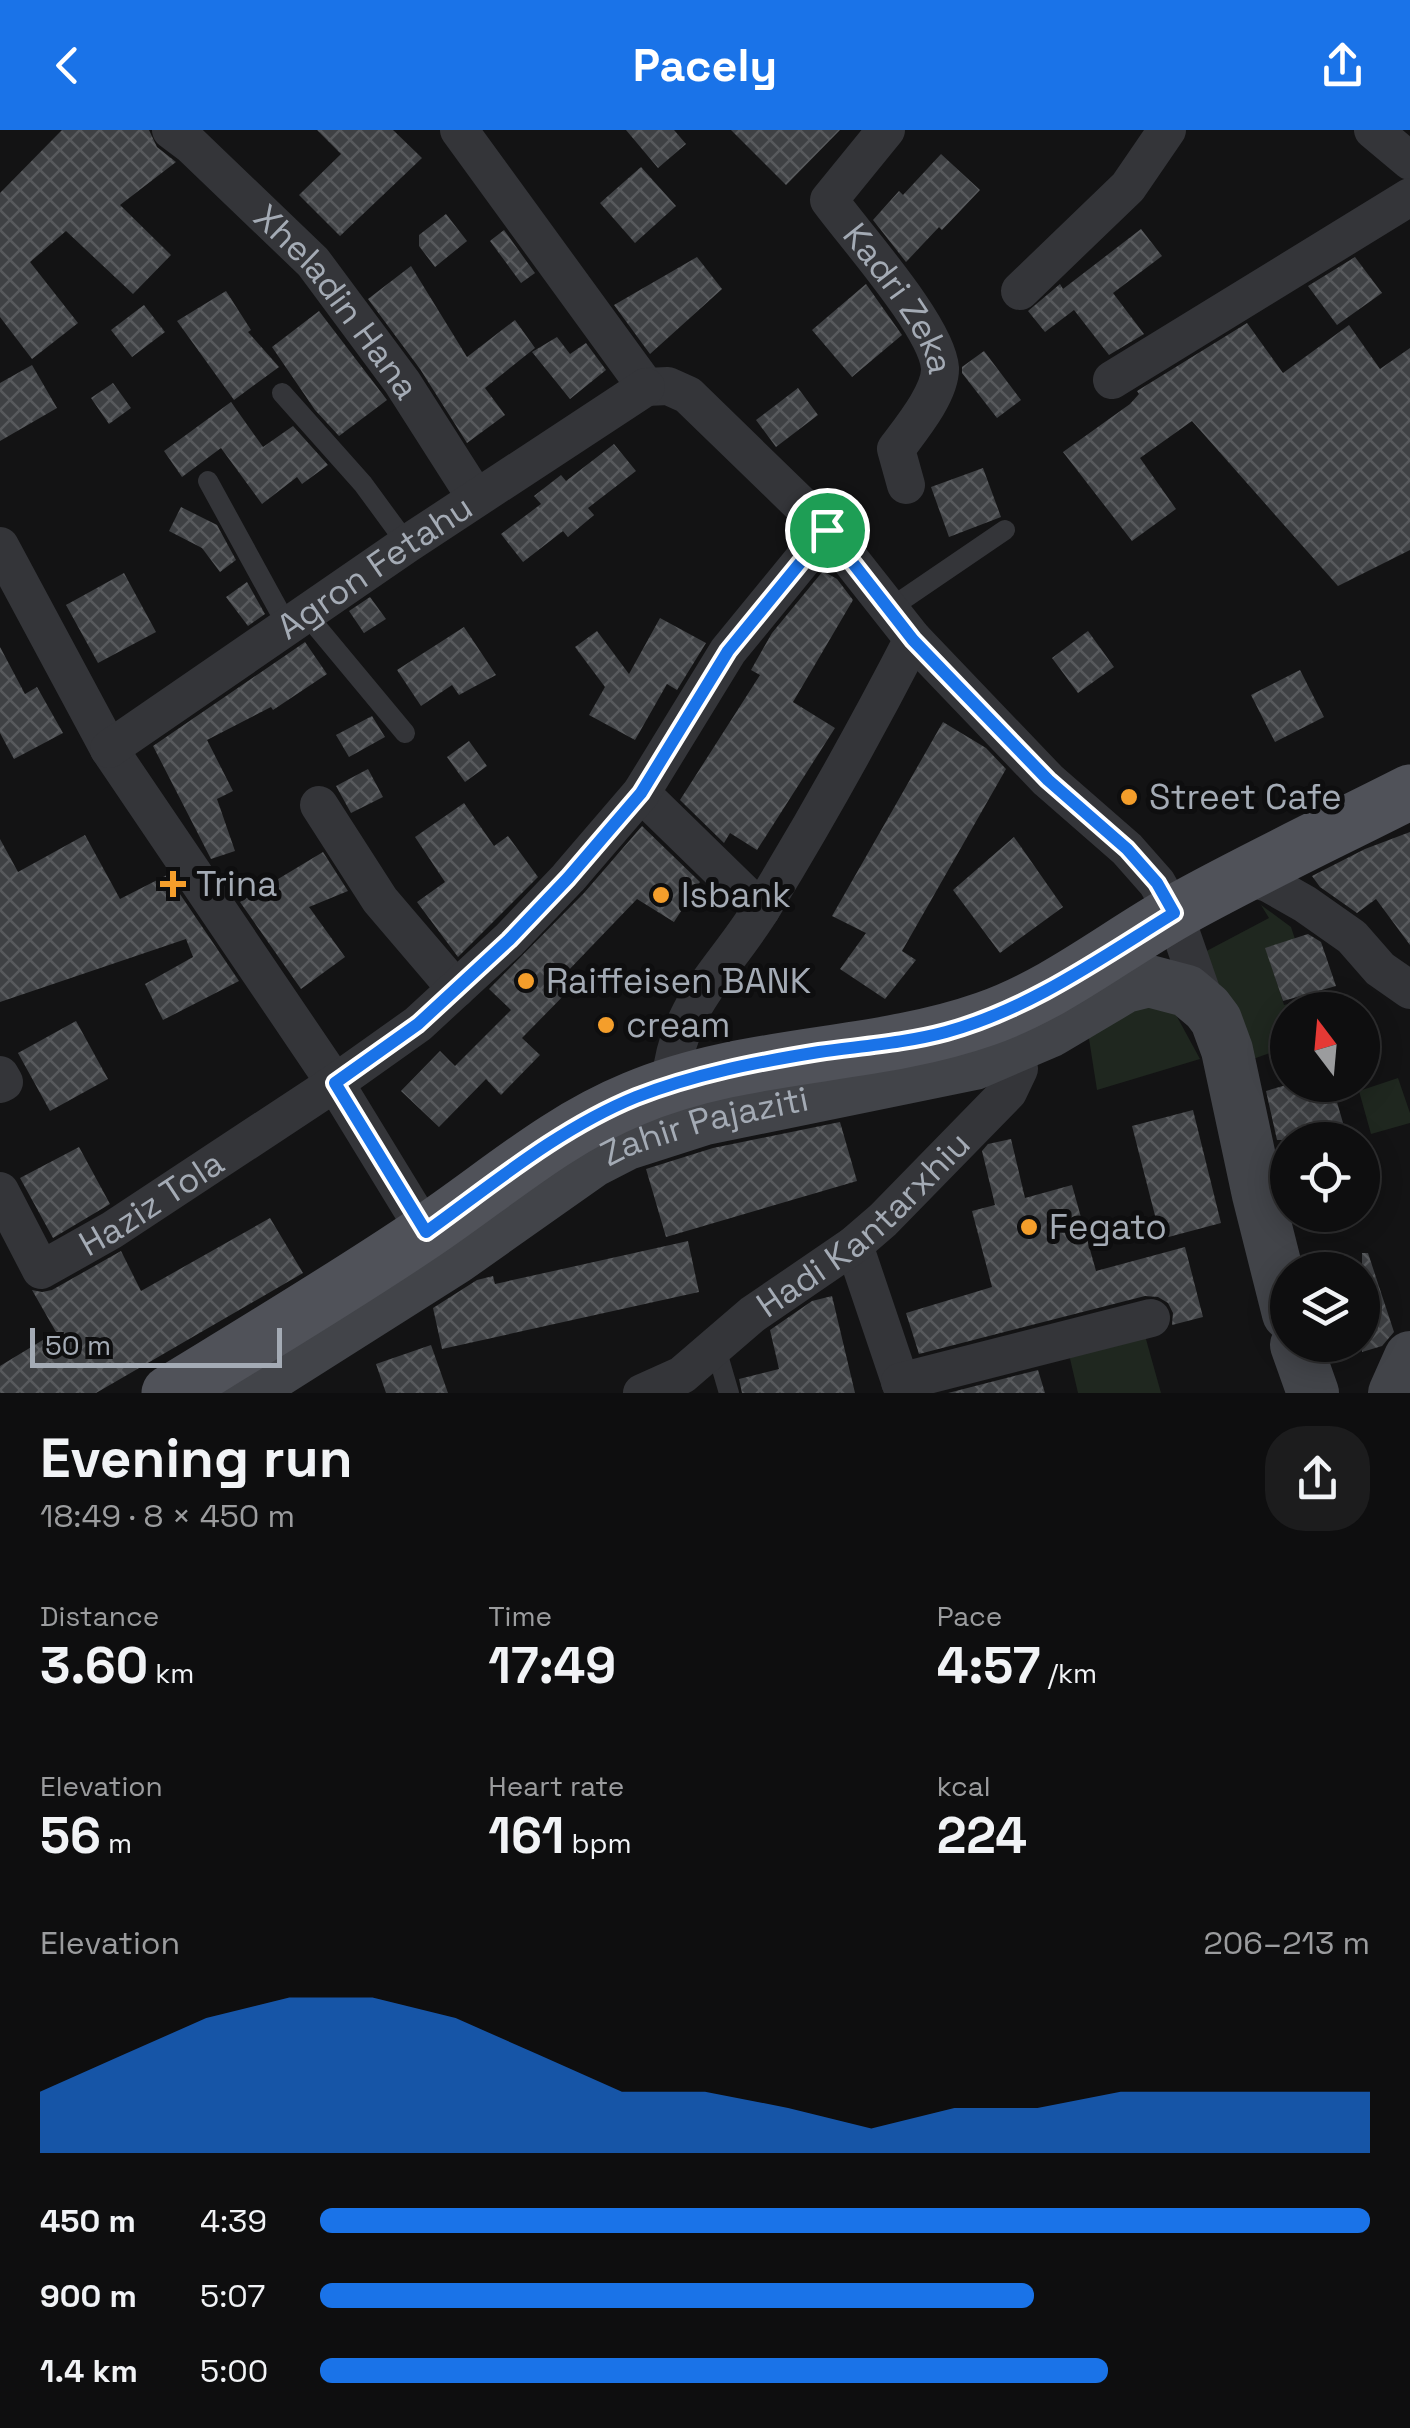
<!DOCTYPE html>
<html lang="en">
<head>
<meta charset="utf-8">
<style>
  :root { --surface:#0e0e0f; --page:#1c1c1d; --text:#f1f3f6; --muted:#9b9c9e; --line:#2e2e2f; --accent:#1a73e8 }
  body { margin:0; font-family:"Space Grotesk",sans-serif; background:var(--page); color:var(--text); height:100vh; display:flex; flex-direction:column; font-size:38px; white-space:nowrap }
  * { box-sizing:border-box; margin:0 }
  p { font-size:32px; color:var(--muted) }
  .icon { flex:none; width:55px; height:55px; fill:none; stroke:currentColor; stroke-width:2; stroke-linecap:round; stroke-linejoin:round }
  .map { position:relative; height:1263px; overflow:hidden }
  .side { display:flex; flex-direction:column; background:var(--surface); flex:1 }
  .side>* { flex:none }
  .needle { width:65px; rotate:344deg }
  .buttons { position:absolute; left:1270px; top:862px; display:grid; gap:20px }
  .buttons a { display:grid; place-items:center; width:110px; height:110px; border-radius:50%; background:var(--surface); box-shadow:0 5px 25px #0003,0 0 0 2px var(--line); font-size:50px }
  .scale { position:absolute; left:30px; bottom:25px; width:252px; box-sizing:border-box; padding-left:10px; border:5px solid #a4abb5; border-top:0; font-size:28px; line-height:35px; white-space:nowrap; color:#a4abb5; -webkit-text-stroke:8px #0e0e0f; paint-order:stroke }
  .pin { position:absolute; display:grid; place-items:center; width:85px; height:85px; color:#fff; margin:-42px; border:5px solid #fff; border-radius:50%; box-shadow:0 2px 10px #0007 }
  .round { display:grid; place-items:center; flex:none; width:105px; height:105px; border-radius:40px; background:var(--page) }
  .headline { display:flex; align-items:center; justify-content:space-between; height:170px; padding:0 40px }
  h1 { font-size:55px; font-weight:800; line-height:75px }
  .stats { display:grid; grid-template-columns:repeat(3,1fr); gap:15px; height:170px; padding:10px 40px }
  .stats div { display:grid; align-content:center }
  .stats b { font-size:50px; font-weight:800 }
  .stats small { font-size:28px; font-weight:400 }
  .stats p { font-size:28px }
  .chart { height:280px; padding:20px 40px }
  .chart p { display:flex; justify-content:space-between }
  .chart svg { width:100%; height:180px; margin-top:10px; fill:var(--accent); opacity:.7 }
  ul { padding:0 40px; list-style:none; font-size:32px }
  li { display:grid; grid-template-columns:160px 120px 1fr; align-items:center; height:75px }
  li i { height:25px; border-radius:12px; background:var(--accent) }
  header { display:flex; justify-content:space-between; align-items:center; height:130px; padding:0 40px; background:var(--accent); color:#fff; font-size:45px; font-weight:800 }
  .map>svg:first-child { display:block }
</style>
</head>
<body>
<header><svg class="icon" aria-label="back" viewBox="0 0 24 24"><path d="M15 5l-7 7 7 7"/></svg>Pacely<svg class="icon" aria-label="share" viewBox="0 0 24 24"><path d="M12 15V3M7 8l5-5 5 5M5 13v7h14v-7"/></svg></header>
<div class="map">
<svg width="1410" height="1263" viewBox="0 0 1410 1263">
  <defs>
    <pattern id="building-cross-hatch" width="8" height="8" patternUnits="userSpaceOnUse" patternTransform="scale(2.5)"><rect width="8" height="8" fill="#3f4144"/><path d="M0 0l8 8M0 8l8-8" fill="none" stroke="#585a5d"/></pattern>
  </defs>
  <rect width="100%" height="100%" fill="#131314"/>
  <path fill="#1f271f" d="M1261,775l30,22 4,12 -29,10 18,56 25,-7 5,12h-26l-1,37 -48,17 -40,-109 70,-37z
    M1096,861l79,22 25,46 -103,31 -10,-64z
    M1398,948l12,35v10l-39,11 -12,-43z
    M1144,1202l17,61h-83l-10,-43z"/>
  <path fill="url(#building-cross-hatch)" d="M62,0h87l8,17 19,15 -56,43 51,50 -38,39 -67,-63 -36,31 48,61 -46,36 -32,-42v-124z
    M317,0h76l29,28 -82,78 -41,-41 42,-41z
    M626,0h48l12,14 -28,24z
    M731,0h109l-54,55z
    M941,24l39,36 -38,40 -3,-3 -33,35 -33,-42 26,-29 4,4z
    M641,37l35,39 -41,37 -35,-40z
    M446,84l21,27 -32,26 -16,-21v-11z
    M1141,99l21,27 -49,37 31,41 -35,21 -35,-45 -29,22 -17,-21 32,-27 3,5z
    M504,100l31,43 -14,10 -31,-42z
    M697,127l25,32 -72,65 -36,-49z
    M1355,127l27,36 -45,32 -29,-39z
    M411,136l56,91 48,-37 20,28 -50,40 20,27 -38,28 -47,-74 -52,-70z
    M866,154l36,51 -50,42 -40,-47z
    M226,161l25,39 -3,2 31,35 -45,33 -57,-79z
    M144,175l21,27 -33,25 -21,-27z
    M319,181l68,89 -48,36 -24,-26 -43,-63z
    M1247,193l36,50 66,-48 31,44 30,-21v202l-72,36 -146,-165 -52,37 36,51 -44,32 -69,-89 67,-48 9,-10 -2,-3z
    M557,207l13,17 16,-11 20,27 -36,29 -38,-47z
    M984,221l37,49 -24,18 -35,-45v-6z
    M32,235l25,43 -57,33v-58z
    M113,253l18,25 -22,16 -18,-26z
    M798,258l20,27 -42,32 -20,-27z
    M231,272l32,45 30,-21 35,39 -26,19 -5,-7 -35,27 -41,-56 -39,29 -18,-26z
    M614,314l22,27 -48,37 6,7 -26,22 -5,-6 -40,31 -22,-28 40,-30 -7,-8 27,-21 5,6z
    M983,338l18,49 -52,20 -18,-50z
    M181,377l36,18 19,35 -16,12 -18,-24 -33,-17z
    M823,441l14,8 16,21 -60,102 42,26 -78,122 -27,-17 -6,10 -44,-43 80,-125 -9,-5 21,-37z
    M124,443l32,59 -58,31 -32,-58z
    M247,452l18,32 -17,12 -22,-29z
    M370,467l16,22 -22,14 -15,-22z
    M660,488l46,25 -29,47 -10,-6 -32,56 -46,-25 16,-28 -30,-40 22,-16 32,43z
    M464,497l32,48 -37,20 -7,-10 -31,21 -24,-36z
    M1088,501l26,36 -36,26 -26,-35z
    M305,512l22,32 -54,36 -2,-3 -64,33 26,51 -16,8 18,52 -24,8 -58,-113z
    M0,517l25,47 12,-7 26,46 -49,26 -14,-26z
    M1300,540l24,47 -49,25 -24,-47z
    M372,586l13,21 -36,20 -13,-22z
    M943,592l43,26 20,21 -104,182 14,9 -31,39 -45,-30 26,-36 -34,-17z
    M469,611l18,25 -22,16 -18,-25z
    M368,639l15,28 -32,16 -15,-27z
    M464,673l30,43 14,-10 30,41 -80,80 -41,-55 28,-20 -30,-45z
    M642,696l58,56 -26,40 -37,-23 -73,76 10,10 -52,53 18,17 -39,40 -15,-16 -47,48 -38,-36 39,-40 15,15 56,-56 -22,-21 95,-96z
    M1410,702v113l-34,-46 -19,14 -37,-26 -8,-11 53,-27z
    M85,705l35,64 47,-24 72,106 -76,39 -18,-36 48,-27 -7,-18 -186,63v-163l18,33z
    M1014,707l49,70 -63,46 -47,-63z
    M323,722l25,39 -39,16 36,50 -44,32 -61,-87z
    M1308,804l13,8 15,44 -53,15 -18,-53z
    M76,891l32,58 -58,32 -32,-58z
    M1286,955h46l16,55h-71l-11,-49z
    M1193,980l28,113 -60,16 -29,-113z
    M840,992l17,59 -191,56 -20,-68 67,-21z
    M1011,1009l14,59 47,-13 24,86 89,-24 18,70 -31,8 1,-12 -5,-10 -10,-6 -13,-1 -226,58 -13,-41 86,-26 -20,-76 23,-6 -13,-54 6,-7z
    M79,1017l31,57 -57,34 -33,-60z
    M270,1088l33,55 -207,120h-96v-27l56,-34 -24,-42 10,2 10,-2 69,-39 20,40z
    M688,1111l11,51 -257,57 -9,-41 44,-28 16,-4 2,8z
    M1362,1123h6l26,79 -12,14 -20,6z
    M832,1166l23,97h-113l-3,-14 40,-10 -9,-39 42,-29z
    M431,1215l17,48h-62l-10,-29z
    M1038,1240l7,23h-97z"/>
  <g fill="none" stroke-linecap="round" stroke-linejoin="round">
    <path stroke="#343539" stroke-width="20" d="M282,263l81,91 44,60
      M208,351l80,146
      M889,479l116,-79
      M306,484l99,119
      M715,1215l14,48"/>
    <g stroke="#343539" stroke-width="38">
      <path id="s1" d="M171,0l20,15 122,117 89,120 74,116"/>
      <path d="M459,0l187,257"/>
      <path id="s2" d="M886,0l-57,70c27,37 108,127 111,168 1,25 -30,62 -44,81l10,36"/>
      <path d="M1373,0l37,31"/>
      <path d="M1020,161l108,-104 39,-57"/>
      <path d="M1112,250l298,-183"/>
      <path d="M646,257l22,-1 20,9 139,135 86,109 135,141 79,69 30,34 17,30 33,95"/>
      <path d="M0,416l109,203 226,334 91,149"/>
      <path id="s3" d="M109,619l298,-205 239,-157"/>
      <path d="M641,663l120,117"/>
      <path d="M319,675l61,95 76,89"/>
      <path d="M1244,746l24,7 37,21 47,33 28,32 30,21"/>
      <path d="M0,945l4,7 -4,2"/>
      <path d="M670,954c8,-83 54,-113 94,-179 53,-87 102,-175 149,-266"/>
      <path id="s4" d="M0,1061l41,79 71,-40 223,-147 83,-59 91,-84 59,-62 73,-85 87,-142 99,-121"/>
      <path d="M854,1115l50,148"/>
      <path d="M900,1252l251,-64"/>
      <path id="s5" d="M642,1263l40,-18 71,-61 101,-69 29,-25 125,-128 11,-23 -10,-44"/>
    </g>
    <g stroke="#424449" stroke-width="52">
      <path d="M1296,1215l17,48"/>
      <path id="s6" d="M243,1263l213,-135 136,-96 35,-18 78,-25 269,-55 77,-33 74,-44 24,-6 38,10 20,17 9,12 11,30 31,145 30,119"/>
      <path d="M1394,1263l16,-36"/>
    </g>
    <path stroke="#505259" stroke-width="55" d="M169,1263c85,-52 172,-104 255,-160 70,-47 131,-102 209,-134 113,-48 238,-40 352,-80 69,-24 127,-71 190,-107 77,-43 156,-80 235,-120"/>
  </g>
  <g fill="none" stroke-linecap="round" stroke-linejoin="round">
    <g stroke="#fff" stroke-width="20">
      <path id="route" d="M827,400l86,110 135,140 79,69 30,34 17,30c-73,45 -144,96 -228,119 -41,11 -84,14 -127,20 -62,10 -124,22 -183,45 -78,32 -143,87 -210,135l-91,-149 83,-59 91,-84 59,-62 73,-85 87,-142z"/>
    </g>
    <use href="#route" stroke="#1a73e8" stroke-width="12"/>
  </g>
  <g fill="#f49e2b" stroke="#0e0e0f" stroke-width="4">
    <circle cx="1129" cy="667" r="10"/>
    <path d="M168 739h10v10h10v10h-10v10h-10v-10h-10v-10h10z"/>
    <circle cx="661" cy="765" r="10"/>
    <circle cx="526" cy="851" r="10"/>
    <circle cx="606" cy="895" r="10"/>
    <circle cx="1029" cy="1097" r="10"/>
  </g>
  <g text-anchor="middle" dominant-baseline="central" stroke-width="10" stroke-linejoin="round" paint-order="stroke">
    <g font-size="35" fill="#a4abb5" stroke="#0e0e0f">
      <text stroke="none"><textPath href="#s2" startOffset="212">Kadri Zeka</textPath></text>
      <text stroke="none"><textPath href="#s1" startOffset="240">Xheladin Hana</textPath></text>
      <text stroke="none"><textPath href="#s3" startOffset="322">Agron Fetahu</textPath></text>
      <text stroke="none"><textPath href="#s6" startOffset="538">Zahir Pajaziti</textPath></text>
      <text stroke="none"><textPath href="#s4" startOffset="218">Haziz Tola</textPath></text>
      <text stroke="none"><textPath href="#s5" startOffset="280">Hadi Kantarxhiu</textPath></text>
    </g>
    <g font-size="35" fill="#a4abb5" stroke="#0e0e0f" text-anchor="start">
      <text x="1149" y="667">Street Cafe</text>
      <text x="196" y="754">Trina</text>
      <text x="681" y="765">Isbank</text>
      <text x="546" y="851">Raiffeisen BANK</text>
      <text x="626" y="895">cream</text>
      <text x="1049" y="1097">Fegato</text>
    </g>
  </g>
</svg>
<div class="buttons">
<a><svg class="needle" viewBox="-14 -14 28 28"><path d="M0-13l5 13h-10z" fill="#e53935"/><path d="M0 13l5-13h-10z" fill="#9b9c9e"/></svg></a>
<a><svg class="icon" aria-label="locate" viewBox="0 0 24 24"><circle cx="12" cy="12" r="6"/><path d="M12 2v4M12 18v4M2 12h4M18 12h4"/></svg></a>
<a><svg class="icon" aria-label="layers" viewBox="0 0 24 24"><path d="M12 4l9 5-9 5-9-5zM3 14l9 5 9-5"/></svg></a>
</div>
<div class="scale">50 m</div>
<div class="pin" style="left:827px;top:400px;background:#1e9e55"><svg class="icon" aria-label="arrive" viewBox="0 0 24 24"><path d="M6 21V4h12l-3 4 3 4H6"/></svg></div>
</div>
<section class="side">
<div class="headline"><div><h1>Evening run</h1><p>18:49 · 8 × 450 m</p></div><a class="round"><svg class="icon" aria-label="share" viewBox="0 0 24 24"><path d="M12 15V3M7 8l5-5 5 5M5 13v7h14v-7"/></svg></a></div>
<div class="stats">
<div><p>Distance</p><b>3.60<small> km</small></b></div>
<div><p>Time</p><b>17:49</b></div>
<div><p>Pace</p><b>4:57<small> /km</small></b></div>
</div>
<div class="stats">
<div><p>Elevation</p><b>56<small> m</small></b></div>
<div><p>Heart rate</p><b>161<small> bpm</small></b></div>
<div><p>kcal</p><b>224</b></div>
</div>
<div class="chart"><p><span>Elevation</span>206–213 m</p>
<svg viewBox="0 0 160 44" preserveAspectRatio="none"><path d="M0 44V29L10 20L20 11L30 6L40 6L50 11L60 20L70 29L80 29L90 33L100 38L110 33L120 33L130 29L140 29L150 29L160 29V44z"/></svg>
</div>
<ul>
<li><b>450 m</b>4:39<i style="width:100%"></i></li>
<li><b>900 m</b>5:07<i style="width:68%"></i></li>
<li><b>1.4 km</b>5:00<i style="width:75%"></i></li>
</ul>
</section>
</body>
</html>
